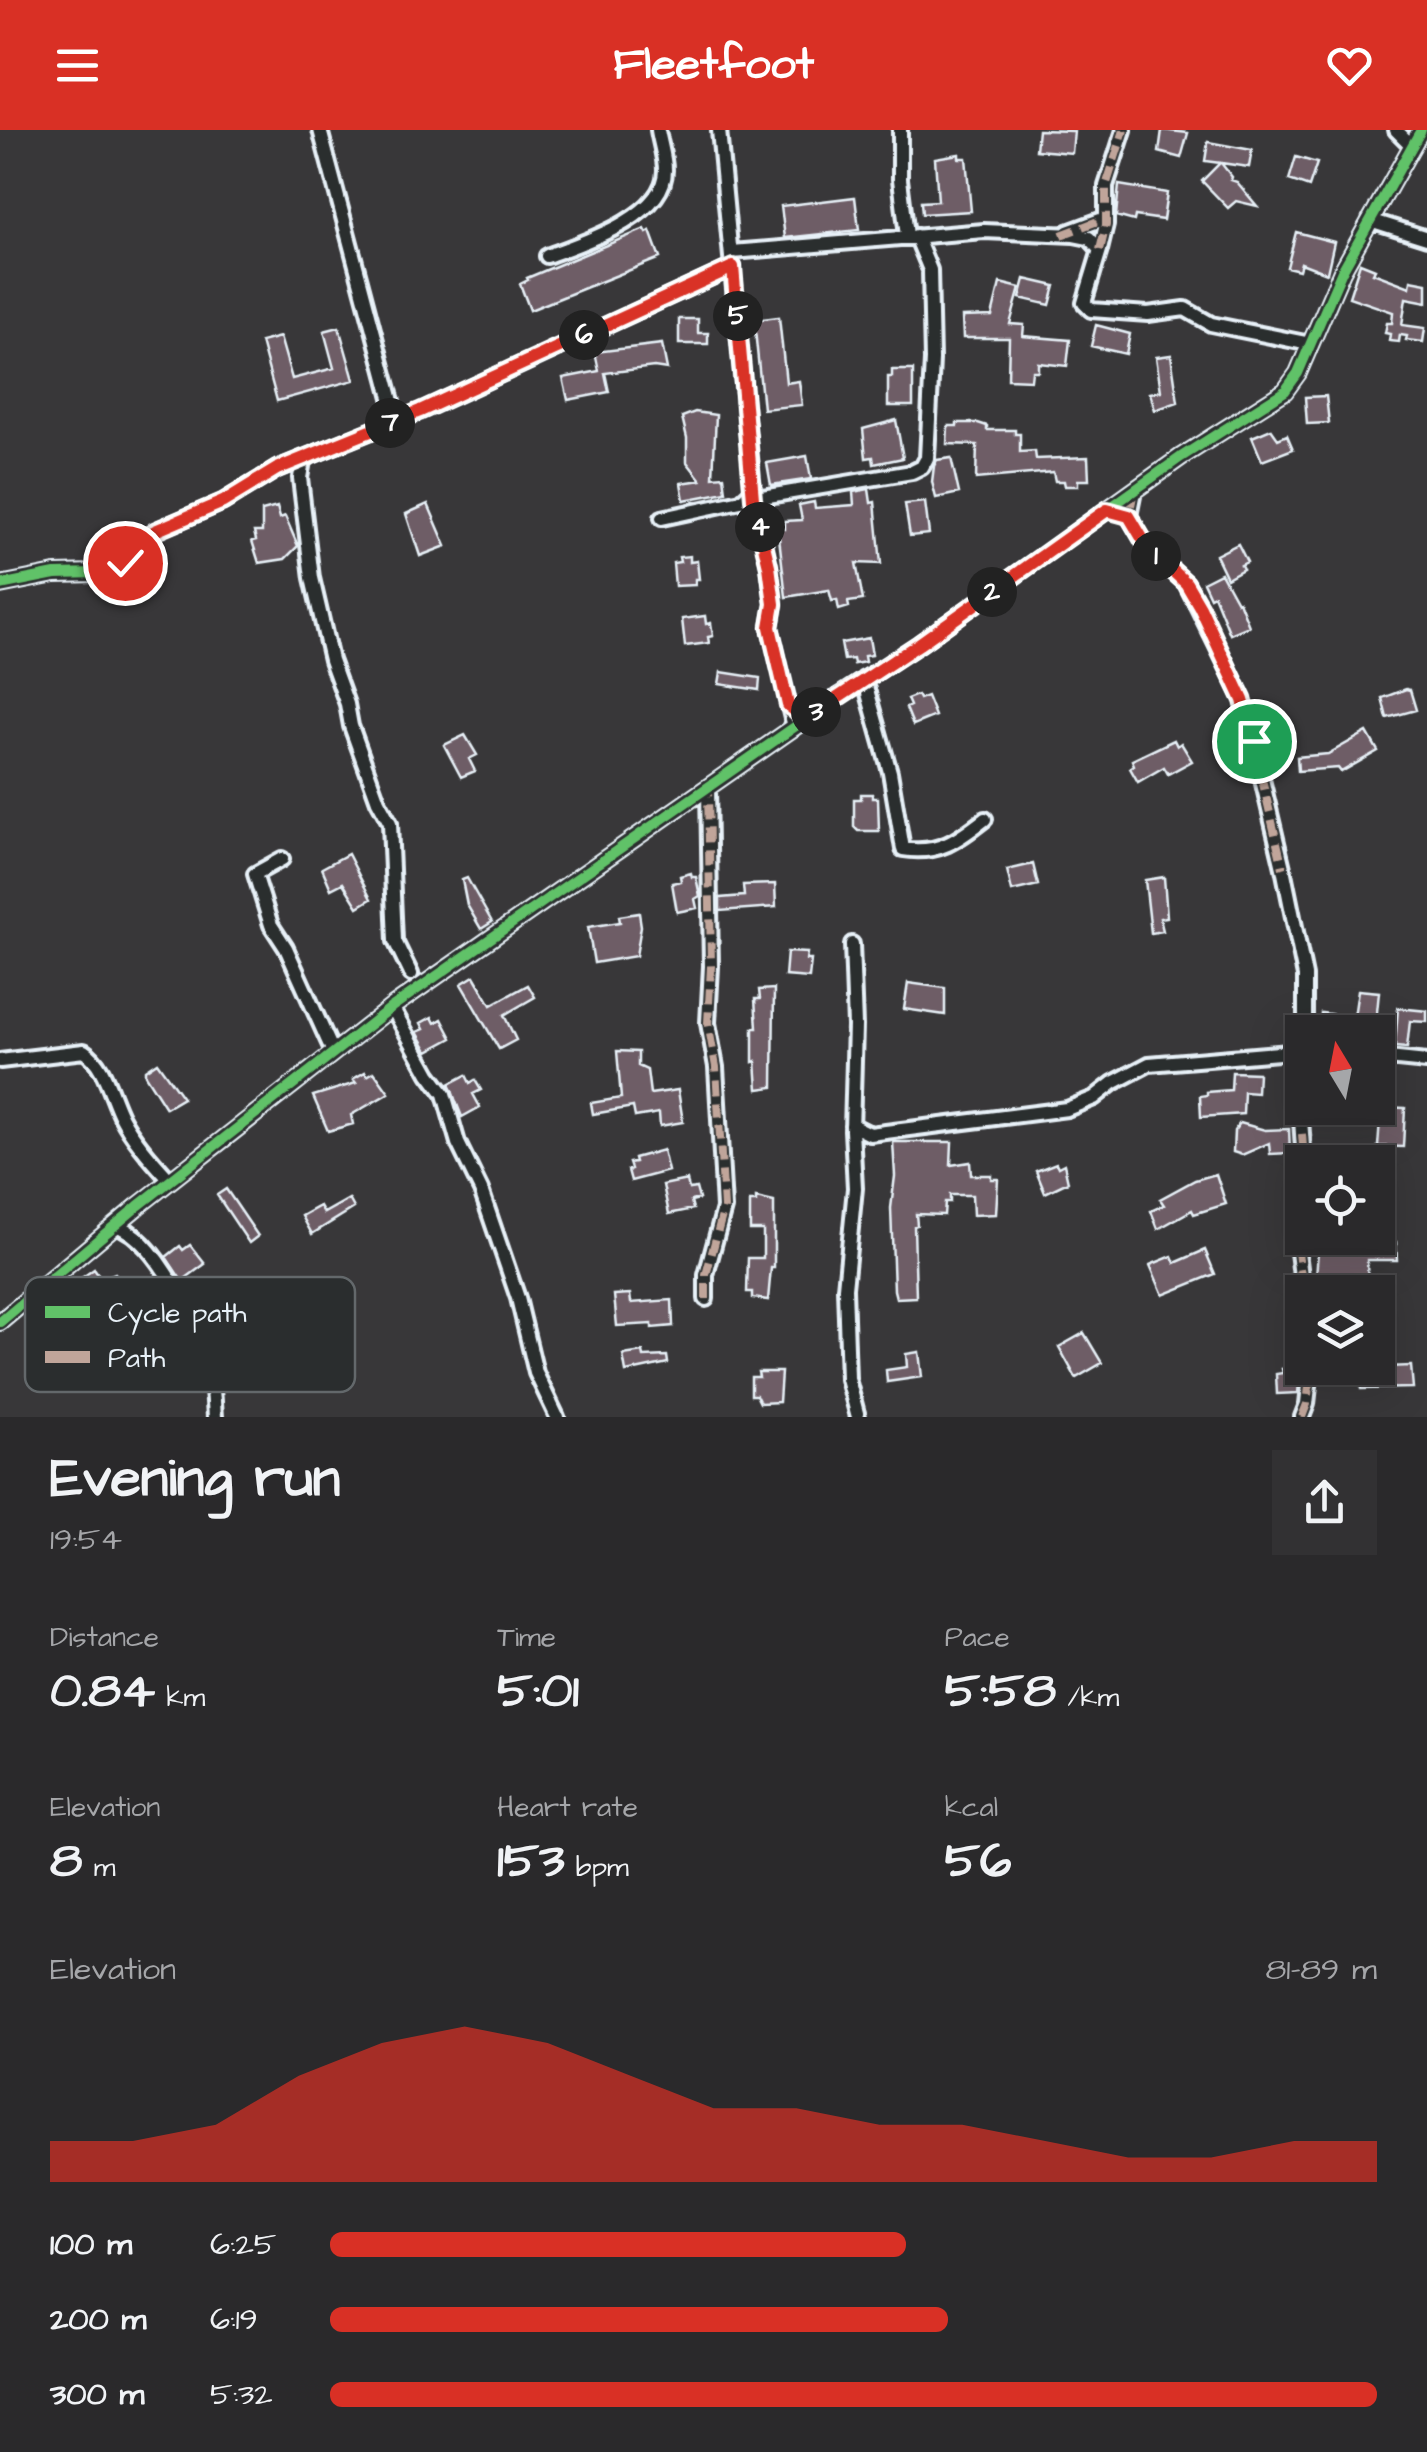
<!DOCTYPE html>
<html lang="en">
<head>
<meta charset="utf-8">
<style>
  :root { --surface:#2a292b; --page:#323133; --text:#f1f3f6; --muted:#a5a6a9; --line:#464547; --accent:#d93025 }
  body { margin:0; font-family:"Architects Daughter",sans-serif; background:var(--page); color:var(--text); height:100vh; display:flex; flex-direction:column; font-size:38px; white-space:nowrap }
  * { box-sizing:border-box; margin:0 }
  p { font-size:32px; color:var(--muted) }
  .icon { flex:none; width:55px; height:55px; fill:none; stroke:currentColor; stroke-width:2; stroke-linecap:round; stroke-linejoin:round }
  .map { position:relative; height:1287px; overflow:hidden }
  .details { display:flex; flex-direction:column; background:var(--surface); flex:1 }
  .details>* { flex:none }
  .needle { width:65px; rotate:350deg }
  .controls { position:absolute; left:1285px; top:885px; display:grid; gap:20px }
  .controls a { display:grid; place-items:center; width:110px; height:110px; border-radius:0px; background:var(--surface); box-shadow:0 10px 40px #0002,0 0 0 2px var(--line); font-size:50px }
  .pin { position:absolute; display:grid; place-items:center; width:85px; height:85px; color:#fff; margin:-42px; border:5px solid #fff; border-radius:50%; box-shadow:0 2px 10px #0007 }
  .km { position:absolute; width:50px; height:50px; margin:-25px; border-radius:50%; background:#222; color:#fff; font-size:28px; line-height:50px; text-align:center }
  .round { display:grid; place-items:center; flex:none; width:105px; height:105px; border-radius:0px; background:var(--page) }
  .head { display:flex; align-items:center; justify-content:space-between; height:170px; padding:0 50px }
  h1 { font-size:55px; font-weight:700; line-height:75px }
  .stats { display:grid; grid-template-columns:repeat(3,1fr); gap:15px; height:170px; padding:10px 50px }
  .stats div { display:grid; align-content:center }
  .stats b { font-size:50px; font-weight:700 }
  .stats small { font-size:28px; font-weight:400 }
  .stats p { font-size:28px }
  .chart { height:280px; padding:20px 50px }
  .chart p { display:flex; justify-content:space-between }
  .chart svg { width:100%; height:180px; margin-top:10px; fill:var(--accent); opacity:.7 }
  ul { padding:0 50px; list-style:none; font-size:32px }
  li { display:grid; grid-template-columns:160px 120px 1fr; align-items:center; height:75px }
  li i { height:25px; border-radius:12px; background:var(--accent) }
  header { display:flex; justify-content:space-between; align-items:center; height:130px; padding:0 50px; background:var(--accent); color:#fff; font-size:45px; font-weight:700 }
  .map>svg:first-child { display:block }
</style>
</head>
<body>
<header><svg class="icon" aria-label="menu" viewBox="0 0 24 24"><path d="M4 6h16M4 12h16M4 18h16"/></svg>Fleetfoot<svg class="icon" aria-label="heart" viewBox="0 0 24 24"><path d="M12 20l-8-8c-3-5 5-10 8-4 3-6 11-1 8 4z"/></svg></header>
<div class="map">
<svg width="1427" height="1287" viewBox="0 0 1427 1287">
  <rect width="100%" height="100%" fill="#383739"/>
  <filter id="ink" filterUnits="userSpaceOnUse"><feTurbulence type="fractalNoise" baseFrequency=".01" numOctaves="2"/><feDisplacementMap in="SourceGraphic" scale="20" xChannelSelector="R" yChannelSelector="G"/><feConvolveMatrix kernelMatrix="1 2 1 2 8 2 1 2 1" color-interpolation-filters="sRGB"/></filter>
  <g filter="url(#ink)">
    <path fill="#6e5d66" stroke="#e8f1f8" stroke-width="2.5" d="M1038,0l36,1 -2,22 -36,-3z
      M1162,0l26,3 -7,25 -22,-6z
      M1208,12l44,8 -3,17 -28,-4 11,14 -1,3 6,2 20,24 -21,-5 -8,7 -26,-27 18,-18 -15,-2z
      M959,24v4h7l5,53 -49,3 -1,-12 17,-1 -3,-43z
      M1296,27l21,6 -8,24 -20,-7z
      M1119,55l48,8 -4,27 -28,-4 -1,5 -18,-5z
      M855,67l4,33 -74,8 -4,-32z
      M645,99l2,4 3,-2 10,27 -130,52 -10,-26 8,-4 -1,-2z
      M1296,102l38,10 -7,31 -26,-10 -2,7 -12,-3z
      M1360,133l15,6 -2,4 37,14 1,-7 16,3v19l-21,-4 -4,27 23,3 -2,14 -17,-2 1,-4 -7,-1 -1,7 -10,-1 1,-7 -5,-1 2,-10h5l1,-11 -44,-15z
      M1025,149l30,7 -5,19 -30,-7z
      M1000,153l20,5 -10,36 14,1 -1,11 47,4 -3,26 -29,-3v8h-6l-1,9 -23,-1 1,-41h-46l-1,-21 30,-1z
      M779,187l7,66 13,-2 3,24 -39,4 -9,-89z
      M679,189h19v14h10v11h-29z
      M1096,195l34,9 -4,20 -35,-8z
      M339,197l15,53 -77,21 -16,-59 19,-5 12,42 42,-11 -10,-37z
      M662,214l5,25 -13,-2 -49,6 4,19 -41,8 -5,-22 36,-7 -4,-19z
      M1171,225l7,47 -23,8 -5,-17 11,-2 -5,-34z
      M892,240h21v36h-25v-29h4z
      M1326,266l3,27 -22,1 -2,-27z
      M695,282l21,3 -3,62 11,-1 2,16 -42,8 -3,-17 20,-3 -14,-18v-24l-5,-21z
      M896,290l7,38 -29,6 -1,-7 -7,1 -3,-29z
      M957,293h21l9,3v4h28v4h5v18l15,-1 1,8 52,-2 1,23h-11v6h-13l-1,-5h-9l-2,-9 -77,7 1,-34 -30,-1 1,-18h9z
      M1271,299l7,10 9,-4 6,14 -31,12 -10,-24z
      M807,326l4,23 -40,6 -4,-22z
      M951,328l8,35 -23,5 -4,-16 2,-16 3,-6z
      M869,359l2,14 4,-1 6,62 -25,-1 7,37 -15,2 1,5 -10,3 -2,-10 -5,1 -3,-11 -43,7 -8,-68h7v-8l17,-1 -3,-15 15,-3 1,6 39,-3 -1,-13z
      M925,372l4,32 -19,2 -5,-32z
      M428,374l18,42 -26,10 -14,-42z
      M277,377l3,11 5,-2 13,30 -13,13 -26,4 -7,-22 4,-1 -2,-8h8v-21z
      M1238,414l9,18 -6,3 2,4 -16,9 -11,-23z
      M690,426v6l7,-1 2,18h-4v6l-20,1 -2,-23 7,-1 -1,-5z
      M1221,443l16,29 2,-1 10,25 -19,8 -16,-39 -4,2 -7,-15z
      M705,486l1,8 5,-1 2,13 -5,1 1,6 -24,3 -3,-27z
      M869,508l3,17 -8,1 1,6 -11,2 -1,-5 -9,1 -3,-17z
      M721,542l39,6 -1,12 -40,-6z
      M1406,559l4,1 6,20 -29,8 -5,-20z
      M917,565l2,4 8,-3 8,20 -22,9 -7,-17 4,-2 -3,-7z
      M1367,602l11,19 -37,21 -3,-4 -40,3 -1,-14 31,-3z
      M465,605l12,20 -8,4 6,12 -14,6 -17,-32z
      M1174,610l3,6 4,-3 11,18 -24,13 -4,-7 -26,15 -8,-14 4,-3 -2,-5z
      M861,664h11v4h6l1,33h-21l-4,-4v-28h7z
      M348,724l23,45 -13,8 -15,-24 -12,6 -9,-21z
      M1033,734l5,21 -26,6 -5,-21z
      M691,743l1,4h4l4,19 -5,3 2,9 -20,4 -5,-29 9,-2 -1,-5z
      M1164,747l3,40 -7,1 3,13 -12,2 -6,-53z
      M467,748l25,44 -11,7 -14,-24 -5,-25z
      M775,754l1,23 -56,4v-13l24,-2 -1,-11z
      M639,783l2,13 -5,30 -42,7 -6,-36 32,-5 -1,-6z
      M787,822l20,1 -1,7h5l-2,18 -24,-2z
      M474,846l17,29 37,-20 7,12 -31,18 12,25 -17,9 -38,-65z
      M908,853l37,5v27l-41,-6z
      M774,859l-1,98 -15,2 -2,-28 -3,1v-34h4l-2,-29h5l-1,-9z
      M1358,860l21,2 -4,40h-22v-5l-33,-4 1,-10 33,4z
      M1398,878l29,3v11l-17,-1 -3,27 -12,-1z
      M432,887l3,6 7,-4 10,19 -24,13 -11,-19 7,-3 -3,-6z
      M617,921l21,1v14l9,4 3,24 28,-4 5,32 -23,4 -1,-13 -24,4 -2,-10 -40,7 -2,-11 30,-5z
      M157,932l26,36 -17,10 -21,-33v-5z
      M365,942l2,4 7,-4 15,21 -38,22 2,9 -25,7 -15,-35 43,-13 -3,-4z
      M1232,942l26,1 -1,20 -13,-1 -1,22 -42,3 -1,-21 7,-1v-3l24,-2z
      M466,945l4,8 5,-3 6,10 -8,4 7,13 -18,10 -13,-33z
      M1381,977l24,1 -2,39 -25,-1z
      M1240,993l25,7 24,-1 1,24 -20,1 -1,-11 -27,12 -9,-3 1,-21z
      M893,1012h59l-1,23 19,-3 1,13h20v4h7l-2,35 -23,1 -1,-20h-22v7h-5l-1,13 -28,-1 1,11 -3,1 2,71 -20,1 -2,-8 -3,-82 4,-32z
      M663,1020l5,21 -37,10 -3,-11 3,-1 -2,-6 6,-1 -1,-4z
      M1056,1033l2,4 6,-3 4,18 -23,11 -9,-22z
      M1216,1044l10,30 -32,10 -2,-4 -34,19 -7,-18 13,-6 -4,-6 35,-19z
      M687,1050l2,9 7,-1 3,11 -8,2 2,8 -24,5 -6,-29z
      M226,1059l32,47 -9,7 -32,-48z
      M756,1068l18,4v66h-3l-3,32 -16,-2v-6h-5l1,-34h15v-28h-13v-28h6z
      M349,1069l5,9 -42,26 -10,-18 18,-10 4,7z
      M1365,1112h31l1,18h-30l1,32h-55l-2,-14h5l2,-27h6v-6h41z
      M190,1115l15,19 -23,17 -16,-24 14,-11 3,4z
      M1205,1120l10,24 -52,21 -13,-30 22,-9 3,7z
      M94,1139l7,10 14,-6 15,20 11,-4 7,9 -49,35 -8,-10 20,-14 -16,-22 -6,5 -9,-13z
      M630,1164l1,9 41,-3 1,26 -21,2v-4l-35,2 -3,-31z
      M1084,1203l18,30 -26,15 -17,-31z
      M643,1222l1,5 23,-1 1,7 -42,9 -3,-17z
      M919,1222l3,25 -35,5 -1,-12 21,-3 -1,-13z
      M1411,1236l2,22 -52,1 -1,-21z
      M1295,1238l1,5 4,-1 -2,21 -21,1 -1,-20 7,-1 -1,-4z
      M758,1242h23l-2,30 -19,1 -4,-8h-5v-18h8z"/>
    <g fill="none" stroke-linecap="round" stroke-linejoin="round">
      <g stroke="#e8f1f8" stroke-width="20">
        <path id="street" d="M320,0l77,290
          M900,0v49l7,57
          M1396,0l16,16
          M1370,90l57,18
          M1068,102l38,-14
          M1100,120l6,-25v-39l18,-56
          M732,122l252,-21 90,4 15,3 11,12 -16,53 7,7 57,4 37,-5 26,15 99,20
          M547,126c35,-13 118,-39 118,-86 0,-13 -5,-27 -7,-40
          M303,330l-3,18 12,100 19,82 16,44 4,22 27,75 12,22 5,118 16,33
          M1134,361l-5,25 19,33 38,34 57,116 40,169 22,108v56
          M753,362l16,74 5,38 -4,23 24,100
          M744,370l168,-28 10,-5 5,-9 5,-98 -2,-90 -14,-34
          M662,388l79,-17 12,-11 -34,-360
          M0,455l55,-11 43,-1 17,-5 17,-10 23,-27 68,-29 54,-33 144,-58 312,-144
          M864,549l26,93 13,77c36,6 55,-9 82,-30
          M282,729l-27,15 16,51 15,23 47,104
          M852,814l3,82 -3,104 3,58 -10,100 3,91 10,38
          M392,877l37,67 15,20 14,49 23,47 37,108 18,75 21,44
          M1378,927l49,5
          M0,931l84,-10c21,13 27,46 38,67 12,23 31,44 48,62
          M1302,935l-2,40 4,57
          M852,995l18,9 197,-25 27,-11 19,-15 36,-19 153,-13
          M1302,1048l-7,50 8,64
          M115,1095c43,12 88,111 96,153 3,13 3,26 4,39
          M706,1169v-24l18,-67 -8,-141 -8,-44 3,-57 -3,-179
          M0,1192l138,-116 254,-199 447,-311 80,-52 262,-187 104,-66 13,-18 44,-102 79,-141
          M1302,1287l5,-13 4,-36"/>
      </g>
      <use href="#street" stroke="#2a2d2e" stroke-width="12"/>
      <path stroke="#c0a59a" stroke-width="8" stroke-dasharray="15 8" stroke-linecap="butt" d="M1061,105l45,-17
        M1100,120l6,-25v-39l18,-56
        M1134,361l-5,25 19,33 38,34 37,72 20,44 40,169
        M1302,935l-2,40 4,57
        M1302,1048l-7,50 8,64
        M706,1169v-24l18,-67 -8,-141 -8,-44 3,-57 -3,-179
        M1302,1287l5,-13 4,-36"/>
      <g stroke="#2a2d2e" stroke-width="16">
        <path id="cycleway" d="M0,455l55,-11 43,-1 17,-5 17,-10 23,-27 68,-29 54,-33 144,-58 312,-144
          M0,1192l138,-116 254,-199 447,-311 80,-52 262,-187 104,-66 13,-18 44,-102 79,-141"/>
      </g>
      <use href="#cycleway" stroke="#61c268" stroke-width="10"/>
    </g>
  </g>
  <g fill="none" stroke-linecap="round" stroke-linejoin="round" filter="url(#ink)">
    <g stroke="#fff" stroke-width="20">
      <path id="route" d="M125,433l14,-11 16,-21 68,-29 54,-33 143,-58 313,-144 20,232 16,67 5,38 -4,23 18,78 11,9 13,1 107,-71 188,-134 22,6 19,32 38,35 14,24 43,93 11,41"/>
    </g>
    <use href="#route" stroke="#d93025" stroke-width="12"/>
  </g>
  <rect x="25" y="1147" width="330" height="115" rx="15" fill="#2a2d2e" stroke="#63686b" stroke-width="2.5"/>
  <rect x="45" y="1176" width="45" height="12" fill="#61c268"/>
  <rect x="45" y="1221" width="45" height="12" fill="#c0a59a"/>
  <g font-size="28" fill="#e8f1f8">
    <text x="108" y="1192">Cycle path</text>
    <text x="108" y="1237">Path</text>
  </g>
</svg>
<div class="controls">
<a><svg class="needle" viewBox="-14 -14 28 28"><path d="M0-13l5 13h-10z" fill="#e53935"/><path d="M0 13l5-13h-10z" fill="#a5a6a9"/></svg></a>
<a><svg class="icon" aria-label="locate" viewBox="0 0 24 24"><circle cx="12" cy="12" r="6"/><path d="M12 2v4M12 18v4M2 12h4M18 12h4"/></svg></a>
<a><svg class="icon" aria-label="layers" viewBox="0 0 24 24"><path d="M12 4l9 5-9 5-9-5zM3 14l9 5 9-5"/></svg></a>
</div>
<div class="pin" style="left:1254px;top:611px;background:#1e9e55"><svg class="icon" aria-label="arrive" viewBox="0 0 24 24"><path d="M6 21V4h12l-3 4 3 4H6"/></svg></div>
<div class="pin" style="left:125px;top:433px;background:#d93025"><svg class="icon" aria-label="check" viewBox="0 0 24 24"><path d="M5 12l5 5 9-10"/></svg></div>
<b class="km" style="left:1156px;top:426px">1</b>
<b class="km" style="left:992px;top:462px">2</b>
<b class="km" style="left:816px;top:582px">3</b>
<b class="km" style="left:760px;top:397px">4</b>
<b class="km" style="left:738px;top:186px">5</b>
<b class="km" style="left:584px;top:205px">6</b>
<b class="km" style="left:390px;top:293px">7</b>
</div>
<section class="details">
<div class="head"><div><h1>Evening run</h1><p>19:54</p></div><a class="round"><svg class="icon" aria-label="share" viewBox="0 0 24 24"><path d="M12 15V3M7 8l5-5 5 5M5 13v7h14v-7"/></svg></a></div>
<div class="stats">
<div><p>Distance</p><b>0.84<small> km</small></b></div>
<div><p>Time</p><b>5:01</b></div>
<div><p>Pace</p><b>5:58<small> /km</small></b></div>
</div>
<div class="stats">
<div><p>Elevation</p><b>8<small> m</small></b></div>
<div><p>Heart rate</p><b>153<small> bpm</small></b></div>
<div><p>kcal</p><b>56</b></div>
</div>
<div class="chart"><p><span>Elevation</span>81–89 m</p>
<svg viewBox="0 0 160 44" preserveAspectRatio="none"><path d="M0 44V34L10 34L20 30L30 18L40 10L50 6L60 10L70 18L80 26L90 26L100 30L110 30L120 34L130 38L140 38L150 34L160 34V44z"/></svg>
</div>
<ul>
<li><b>100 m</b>6:25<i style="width:55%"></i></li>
<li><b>200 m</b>6:19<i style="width:59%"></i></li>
<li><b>300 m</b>5:32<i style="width:100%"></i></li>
</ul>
</section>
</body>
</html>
